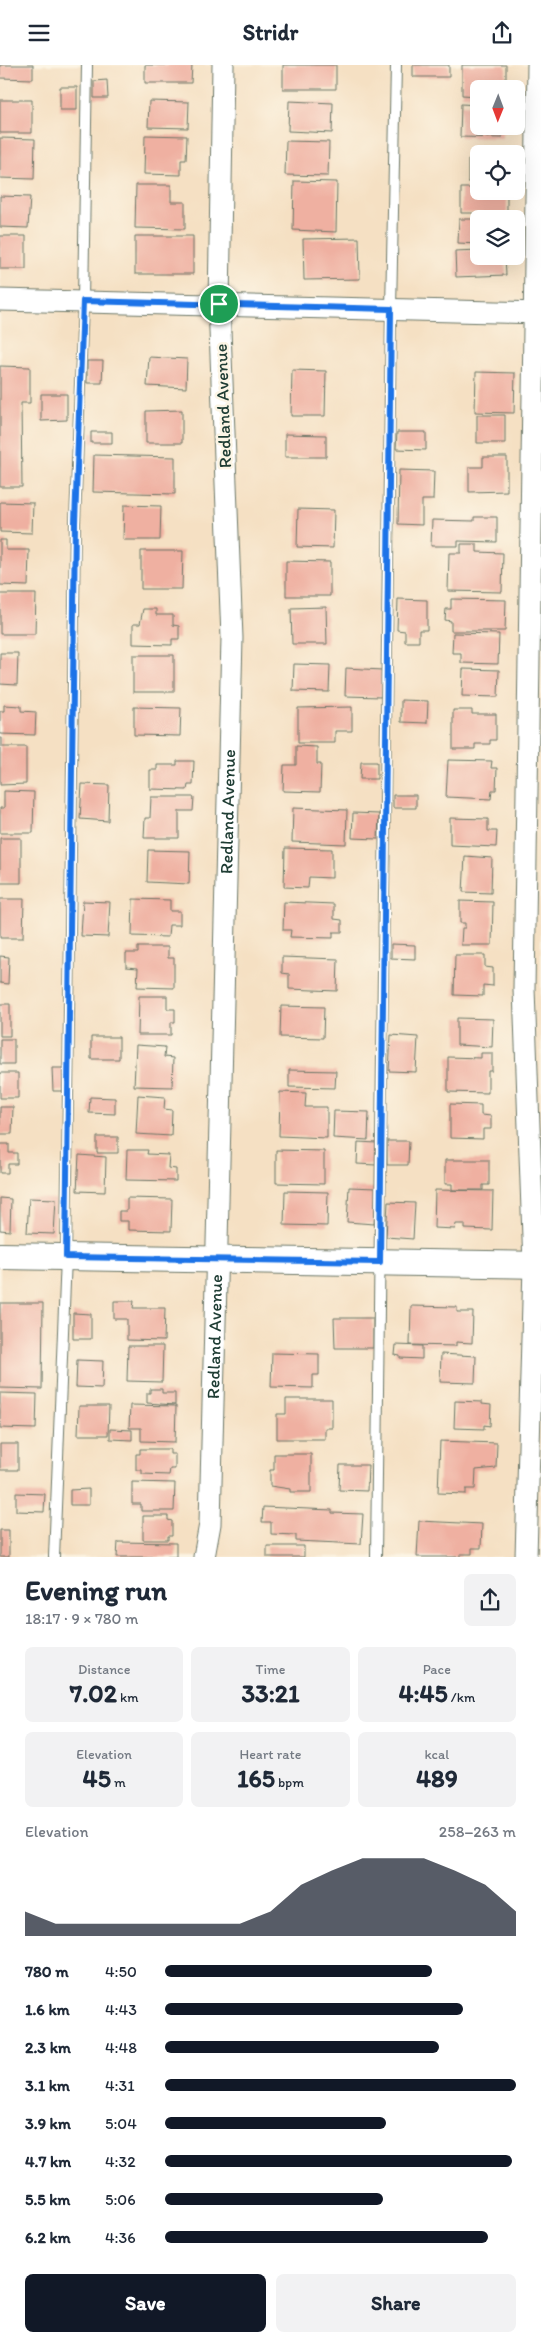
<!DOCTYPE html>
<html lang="en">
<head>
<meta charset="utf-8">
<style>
  :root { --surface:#fff; --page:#f2f2f3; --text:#1f2937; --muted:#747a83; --accent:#111827 }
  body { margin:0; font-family:Itim,sans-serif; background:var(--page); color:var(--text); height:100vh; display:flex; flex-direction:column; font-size:19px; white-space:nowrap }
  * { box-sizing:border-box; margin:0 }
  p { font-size:16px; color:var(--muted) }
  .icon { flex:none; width:28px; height:28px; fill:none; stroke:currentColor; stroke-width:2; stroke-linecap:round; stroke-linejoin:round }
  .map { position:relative; height:1492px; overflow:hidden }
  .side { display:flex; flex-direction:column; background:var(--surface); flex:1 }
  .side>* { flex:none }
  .needle { width:32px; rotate:181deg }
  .tools { position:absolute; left:470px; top:15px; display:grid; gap:10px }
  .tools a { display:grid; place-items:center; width:55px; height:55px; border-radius:8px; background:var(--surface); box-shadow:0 5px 20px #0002; font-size:25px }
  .pin { position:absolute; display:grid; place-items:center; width:42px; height:42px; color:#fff; margin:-21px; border:2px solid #fff; border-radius:50%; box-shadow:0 1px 5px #0007 }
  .round { display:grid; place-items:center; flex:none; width:52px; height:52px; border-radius:8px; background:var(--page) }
  .headline { display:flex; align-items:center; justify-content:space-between; height:85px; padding:0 25px }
  h1 { font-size:28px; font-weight:700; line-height:38px }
  .metrics { display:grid; grid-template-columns:repeat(3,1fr); gap:8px; height:85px; padding:5px 25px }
  .metrics div { display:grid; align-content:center; border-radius:8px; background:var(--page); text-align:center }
  .metrics b { font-size:25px; font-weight:700 }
  .metrics small { font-size:14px; font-weight:400 }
  .metrics p { font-size:14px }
  .chart { height:140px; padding:10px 25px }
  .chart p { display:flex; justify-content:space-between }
  .chart svg { width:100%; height:90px; margin-top:5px; fill:var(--accent); opacity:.7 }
  .action { display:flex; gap:10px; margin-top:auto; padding:10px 25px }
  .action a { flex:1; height:58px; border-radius:8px; background:var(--accent); color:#fff; font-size:20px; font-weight:700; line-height:58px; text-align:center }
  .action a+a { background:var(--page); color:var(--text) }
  ul { padding:0 25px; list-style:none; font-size:16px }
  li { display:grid; grid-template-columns:80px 60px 1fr; align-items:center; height:38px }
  li i { height:12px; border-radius:6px; background:var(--accent) }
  header { display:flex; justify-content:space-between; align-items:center; height:65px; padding:0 25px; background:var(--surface); font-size:22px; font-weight:700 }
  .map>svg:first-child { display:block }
</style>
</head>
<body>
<header><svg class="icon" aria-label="menu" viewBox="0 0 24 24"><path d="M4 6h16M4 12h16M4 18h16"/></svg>Stridr<svg class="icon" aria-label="share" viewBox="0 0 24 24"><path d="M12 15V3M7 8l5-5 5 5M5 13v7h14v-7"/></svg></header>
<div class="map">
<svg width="541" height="1492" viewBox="0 0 541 1492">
  <rect width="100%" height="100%" fill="#fcf5e5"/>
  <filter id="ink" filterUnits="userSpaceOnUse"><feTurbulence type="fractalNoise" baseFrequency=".02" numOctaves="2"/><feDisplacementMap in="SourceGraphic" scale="10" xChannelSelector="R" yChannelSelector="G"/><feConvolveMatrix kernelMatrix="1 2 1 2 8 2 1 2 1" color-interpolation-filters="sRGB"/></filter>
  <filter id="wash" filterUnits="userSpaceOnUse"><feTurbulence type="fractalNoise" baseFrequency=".0096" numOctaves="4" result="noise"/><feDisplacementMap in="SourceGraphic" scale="20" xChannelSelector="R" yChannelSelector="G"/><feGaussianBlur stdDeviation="1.12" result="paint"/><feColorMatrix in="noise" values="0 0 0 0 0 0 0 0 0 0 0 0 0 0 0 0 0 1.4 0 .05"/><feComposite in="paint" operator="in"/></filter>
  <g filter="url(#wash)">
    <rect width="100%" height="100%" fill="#f5e0c3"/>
    <g id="blocks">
      <path fill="#efb0a1" d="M0,0h33v14l-33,-1z
        M145,0h47l-1,18h-46z
        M283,0h53v24h-53z
        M413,0h36v12h-36z
        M462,0h44v24h-27v7l-17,-1z
        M107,15l1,18h-14v-17z
        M60,22h17v23h-17z
        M0,35h32v33h-32z
        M149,36l40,1 -1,26 -40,-1z
        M289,36l44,2 -1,30 -44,-2z
        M461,39l18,1v21h23v12l-42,-1z
        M145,70l42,1 -1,24h-5v15l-37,-1z
        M0,73l35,1 -1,40 -34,-1z
        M286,76l43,1 -1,34 -43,-1z
        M468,95h11v22h-11z
        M294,116l43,1 -1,50 -43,-2z
        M136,120h35v17h14v27l-50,-1z
        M461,123h18v3h28v22h-46z
        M0,131l30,1 -2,31 -28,-1z
        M459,154h20v25l-21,-1z
        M0,171h26v33h-26z
        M135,171h58v38h-58z
        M359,173l1,41 -56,1 -1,-41z
        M479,185v6h26l1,19 -50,2 -1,-26z
        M149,292l38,2 -1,29 -39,-2z
        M87,296h16l-1,22h-15z
        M0,301l30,1v36h-9l1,84h-22z
        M292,305l34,1 -1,45h-34z
        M476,307l39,1 -1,40 -39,-1z
        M41,329h26v26l-26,1z
        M182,345v33h-36v-32z
        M477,350h28v28h-28z
        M91,367h21v11h-21z
        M397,367h29v18l-30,-1z
        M285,369l41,1v22h-41z
        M94,390l81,2v37l-82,-2z
        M483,392h24v34l-38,1v-25h14z
        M399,405l35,1 -1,29h-11v25l-24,-1z
        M0,437l33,1 -1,30 -32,-1z
        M124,440l37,1 -1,34h-37z
        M298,444l36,1 -1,38 -36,-1z
        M474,452h23v25l-39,-1v5h-27l1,-26 42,1z
        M0,475h6v10h23l-1,36 -28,-1z
        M461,479h16v8l26,1 -1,39 -54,-1 1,-38h12z
        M141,486h42l-1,38h-41z
        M286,496l44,1v34h-44z
        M0,529h36l-1,40h-35z
        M398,534l29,1v30h-8v12h-14v-11l-8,-1z
        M451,534l55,1 -1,31h-54v-10l-6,-1 1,-11h5z
        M326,542l1,37h-35l-1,-36z
        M143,544h13v6h17v10l6,1v13h-7v6l-39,-1v-20h7z
        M453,568l46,1 -1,30 -37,-1v-10h-9z
        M0,588h18l-1,32 -17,-1z
        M133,590h41v37h-41z
        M294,599l36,1 -1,27 -36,-1z
        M346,603l36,2 -1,27 -36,-1z
        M463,604l36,1 -1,27 -36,-1z
        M401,635l27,1 -1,22 -26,-1z
        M4,640l17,1v5l15,1 -1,23 -35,-1v-23h4z
        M134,642l47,1 -1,28 -46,-1z
        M352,642v24h-17v12h-37v-35z
        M453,645h19v4h24v26h-6v4h-15v5h-22z
        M0,673h2v9h24v37l-26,1z
        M296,681l21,1v17h4l-1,28 -37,-1 1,-26h12z
        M448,695l44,1 -1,7h6l-1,22h-4l-1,9 -45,-2z
        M177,696h17l-1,24h-5l-1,5 -37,-1v-19h7v-5h20z
        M361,697h16v17h-17z
        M82,719l27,1 -1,36 -28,-2z
        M4,726l30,1 -1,41h-33v-25h4z
        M393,730h23v13h-23z
        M151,732h43l-1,14h-14v27h-35l1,-20h5z
        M293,743l54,2 -1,34 -54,-2z
        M353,748l26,1 -1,25 -26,-1z
        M450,753l38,1v12h9l-1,16 -46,-2z
        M0,773h21v45h-21z
        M285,783l47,1v29l-23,-1 -1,11 -24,-1z
        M148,785l42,1 -1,33 -42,-2z
        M465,791l27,2 -1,35 -28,-1z
        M0,834h24l-1,39h-23z
        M133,834l37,1v11h10v14h-11l-1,12 -36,-1z
        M83,836l27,1 -2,35 -27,-1z
        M460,836l33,1 -1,43h-31l1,-17h3v-5h-5z
        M284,837l50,2v15l8,1v12h-9v6l-43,-1 1,-7h-8z
        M391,879l24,1v14l-24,-1z
        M138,882h30v11h6v30l-37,-1 1,-19 -12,-1v-14h12z
        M455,890h30v12l8,1v18l-10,-1v11l-29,-1z
        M0,891l9,1 -1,27 -8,-1z
        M282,892l56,2 -1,32 -48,-2v-15l-7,-1z
        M139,931h28v13h8v13h-4v13h-33z
        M0,939h10v32h-10z
        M281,941l43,1 -1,31 -43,-1z
        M457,953l36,1 -1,28 -35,-2z
        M391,970l27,2 -2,35 -27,-1z
        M91,972h28v22h-28z
        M0,974h14v25h-14z
        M136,980l29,2 -1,10 9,1 -1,29 -38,-1z
        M481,988h11v18h-4v22l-40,-1v-35l33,1z
        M52,1003h11l1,23h-11z
        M289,1005l47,1 -1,17 -46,-1z
        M0,1008h18v25h-18z
        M280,1027l26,1 -1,14h22v31l-48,-2z
        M138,1030l27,2 -1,12 8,1 -1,26 -35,-2z
        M90,1032l25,1v16l-26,-1z
        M450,1039l31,1v10l10,1v13h-8v10l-33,-1z
        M0,1042h13l-1,27h-12z
        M334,1046l35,1 -1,28 -35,-2z
        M97,1072h21v16h-21z
        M387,1076h22l-1,24h-21z
        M358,1077l19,1 -1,22 -19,-1z
        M0,1079h9v9h8v11h-9v9h-8z
        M127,1085h21l-1,4 22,1 -1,13 8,1v12l-50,-1z
        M276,1085l48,1v33l-48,-1z
        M79,1090l27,2 -1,35 -28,-1z
        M445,1095h44v25h-6v5h-31v-6h-7z
        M349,1122l27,1 -2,36 -27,-2z
        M435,1125l58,1 -1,39 -27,-1v-5h-9l-1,5 -21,-1z
        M285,1126l43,1 -1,34 -43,-1z
        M0,1133l11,1 -1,32 -10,-1z
        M29,1133l27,1 -2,35 -27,-1z
        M127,1133l45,1 -1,32 -43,-1v-9h-9v-10h8z
        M388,1137l27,1 -2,36 -27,-2z
        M114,1236h20l-1,7h32l-1,33 -37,-1v-21h-13z
        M0,1238h43l-1,86 -42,-1z
        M411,1241l46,1v5h16l-1,31 -16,-1v4l-46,-1z
        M73,1248l18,1v25h-18z
        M334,1253h39v30h-38z
        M396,1280l26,1v13l-22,-1v-2l-5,-1z
        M128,1281h35l-1,36 -35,-1z
        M272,1288l47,1v21h-6v13l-42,-1z
        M441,1289l35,2 -1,27 -35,-1z
        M77,1295l26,1 -1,27 -26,-1z
        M150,1324h12v4h13v12l-28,-2v-10h3z
        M0,1328l37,1 -1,35 -36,-1z
        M286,1334h46v29h-7v11h-48v-25h9z
        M455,1336l27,1v2l9,1 -1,21 -6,-1v4l-30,-1z
        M130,1340l46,1 -1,36 -34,-1v-13h-12z
        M79,1341h30l-1,29h-30z
        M110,1364l22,1v10l-22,-1z
        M440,1376l57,2 -1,25 -20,2 -1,19h-9v5l-28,-1z
        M0,1379h18v26h-18z
        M140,1384h30v5h5v15h-5l-1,6 -27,-1v-4h-6v-16h4z
        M274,1389h37v38h-21v-3l-20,-3v-16h4z
        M340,1400h28l-1,26 -28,-1z
        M132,1417l43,1 -1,28h-33v-7h-9z
        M89,1424v16h-19v-15z
        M16,1428l29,1 -1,18 -28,-1z
        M263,1442l69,3v3l31,1 -2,30 -65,-3v-6l-25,-1v-12h-9z
        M143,1451h25v4l4,1v15h-4v4h-25z
        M419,1456l63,3 -1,24h-9v6h-12v3h-43z
        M0,1465h9v27h-9z
        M118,1477l58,1v14h-59z
        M267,1481h37v11h-37z"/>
    </g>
  </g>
  <g filter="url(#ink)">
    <use href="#blocks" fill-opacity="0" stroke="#6a7666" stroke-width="1"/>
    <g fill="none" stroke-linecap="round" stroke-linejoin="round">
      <g stroke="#6a7666" stroke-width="12">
        <path id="service" d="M54,1492l12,-300 9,-734 8,-222 4,-236
          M376,1492l15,-1248 5,-244"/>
      </g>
      <g stroke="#6a7666" stroke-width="23">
        <g id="minor">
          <path d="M0,235l541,13"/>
          <path id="s1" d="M204,1492l6,-33 22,-886 -13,-334 4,-239"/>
          <path d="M526,1492l8,-292 -10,-276 14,-924"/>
        </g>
      </g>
      <g stroke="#6a7666" stroke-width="28">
        <path id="tertiary" d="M0,1191l541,9"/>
      </g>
      <use href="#service" stroke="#fff" stroke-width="10"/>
      <use href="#minor" stroke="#fff" stroke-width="21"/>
      <use href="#tertiary" stroke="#fff" stroke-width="26"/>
    </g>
  </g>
  <g fill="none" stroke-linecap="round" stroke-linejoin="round" filter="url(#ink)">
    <g stroke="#fff" stroke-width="10">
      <path id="route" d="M83,236l308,8 -11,953 -314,-5 9,-734z"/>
    </g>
    <use href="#route" stroke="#1a73e8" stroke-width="6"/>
  </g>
  <g text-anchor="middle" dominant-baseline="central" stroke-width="5" stroke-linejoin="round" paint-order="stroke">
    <g font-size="18" fill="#1f3d34" stroke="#fcf5e5">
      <text transform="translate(223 341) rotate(-92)">Redland Avenue</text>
      <text stroke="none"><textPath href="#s1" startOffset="746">Redland Avenue</textPath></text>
      <text stroke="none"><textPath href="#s1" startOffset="221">Redland Avenue</textPath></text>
    </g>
  </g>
</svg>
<div class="tools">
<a><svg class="needle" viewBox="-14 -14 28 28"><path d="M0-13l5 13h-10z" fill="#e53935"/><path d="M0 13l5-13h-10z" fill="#747a83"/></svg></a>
<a><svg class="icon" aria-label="locate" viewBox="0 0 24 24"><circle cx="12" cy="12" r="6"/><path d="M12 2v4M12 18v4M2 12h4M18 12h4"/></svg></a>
<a><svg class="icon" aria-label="layers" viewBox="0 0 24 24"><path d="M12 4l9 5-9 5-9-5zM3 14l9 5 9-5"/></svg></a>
</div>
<div class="pin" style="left:219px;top:239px;background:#1e9e55"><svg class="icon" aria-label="arrive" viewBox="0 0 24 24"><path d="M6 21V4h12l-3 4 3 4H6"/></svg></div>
</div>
<section class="side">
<div class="headline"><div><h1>Evening run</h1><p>18:17 · 9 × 780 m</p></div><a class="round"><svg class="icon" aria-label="share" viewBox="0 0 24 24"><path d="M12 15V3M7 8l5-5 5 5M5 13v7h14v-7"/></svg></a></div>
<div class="metrics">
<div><p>Distance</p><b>7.02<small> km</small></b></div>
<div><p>Time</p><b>33:21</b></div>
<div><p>Pace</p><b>4:45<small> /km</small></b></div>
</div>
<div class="metrics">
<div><p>Elevation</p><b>45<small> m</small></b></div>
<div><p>Heart rate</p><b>165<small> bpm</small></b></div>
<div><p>kcal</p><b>489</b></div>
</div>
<div class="chart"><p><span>Elevation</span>258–263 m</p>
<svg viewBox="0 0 160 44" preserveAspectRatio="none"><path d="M0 44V32L10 38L20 38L30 38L40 38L50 38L60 38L70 38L80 32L90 19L100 12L110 6L120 6L130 6L140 12L150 19L160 32V44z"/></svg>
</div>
<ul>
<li><b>780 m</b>4:50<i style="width:76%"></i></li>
<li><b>1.6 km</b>4:43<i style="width:85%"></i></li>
<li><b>2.3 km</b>4:48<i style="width:78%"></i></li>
<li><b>3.1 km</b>4:31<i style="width:100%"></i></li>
<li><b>3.9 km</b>5:04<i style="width:63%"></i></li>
<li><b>4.7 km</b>4:32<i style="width:99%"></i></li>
<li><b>5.5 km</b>5:06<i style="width:62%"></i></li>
<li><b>6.2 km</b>4:36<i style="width:92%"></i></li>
</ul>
<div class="action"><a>Save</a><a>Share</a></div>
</section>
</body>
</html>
